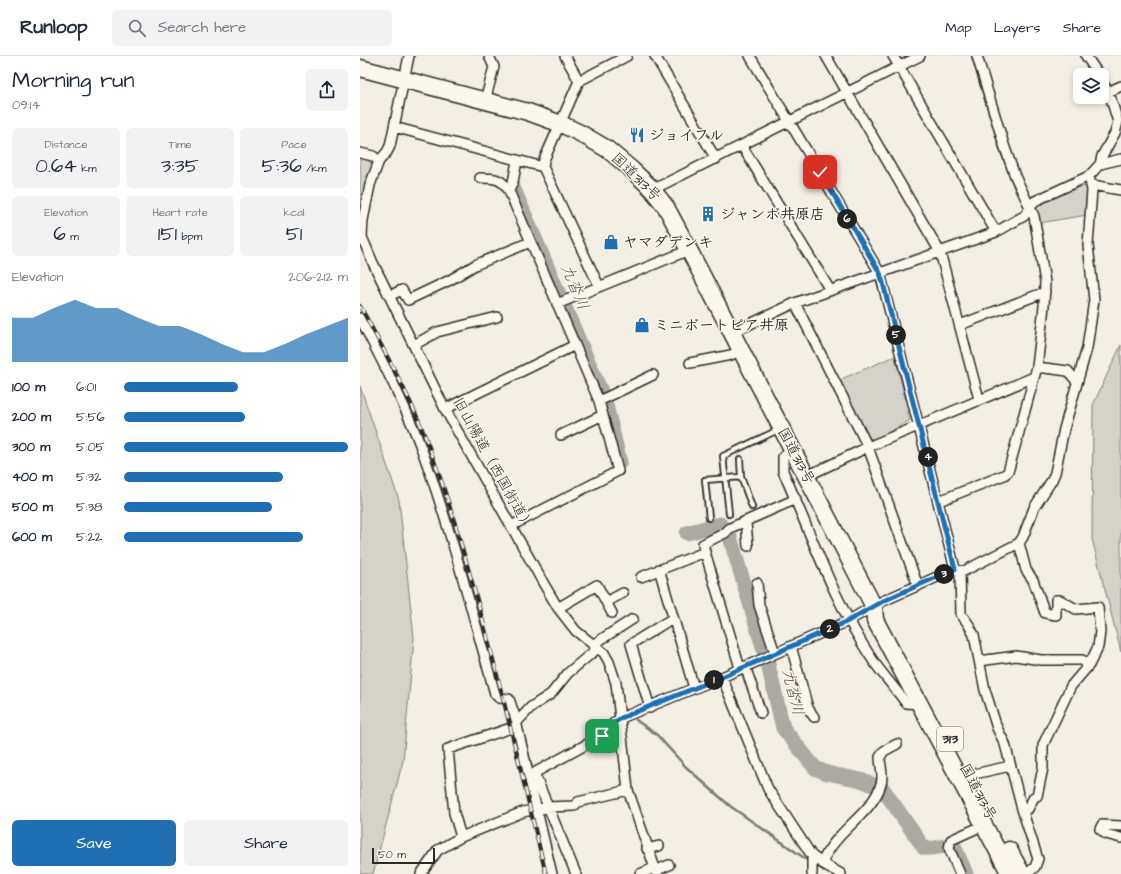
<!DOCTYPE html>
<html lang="en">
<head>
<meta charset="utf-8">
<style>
  :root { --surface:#fff; --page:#f2f2f3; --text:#1f2937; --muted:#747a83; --line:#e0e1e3; --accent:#1f6fb2 }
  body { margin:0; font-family:"Architects Daughter","Klee One",sans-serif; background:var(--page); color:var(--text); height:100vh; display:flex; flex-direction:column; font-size:15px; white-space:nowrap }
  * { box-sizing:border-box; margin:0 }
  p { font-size:13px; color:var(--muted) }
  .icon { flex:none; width:22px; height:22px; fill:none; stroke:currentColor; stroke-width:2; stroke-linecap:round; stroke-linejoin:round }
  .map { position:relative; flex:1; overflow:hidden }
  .details { display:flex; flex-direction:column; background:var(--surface); width:360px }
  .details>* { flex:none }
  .fabs { position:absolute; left:713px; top:12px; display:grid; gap:8px }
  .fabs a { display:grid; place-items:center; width:36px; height:36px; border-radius:6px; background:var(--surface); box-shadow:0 2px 6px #0003; font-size:20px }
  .scale { position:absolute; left:12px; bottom:10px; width:63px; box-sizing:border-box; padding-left:4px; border:2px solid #2b2b2b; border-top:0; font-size:11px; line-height:14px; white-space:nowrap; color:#2b2b2b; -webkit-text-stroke:3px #fbf7ec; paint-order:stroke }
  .pin { position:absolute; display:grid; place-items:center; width:34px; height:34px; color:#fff; margin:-17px; border-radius:8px; box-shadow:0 2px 6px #0006 }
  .km { position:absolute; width:20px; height:20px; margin:-10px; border-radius:50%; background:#222; color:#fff; font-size:11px; line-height:20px; text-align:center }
  .round { display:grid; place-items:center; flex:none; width:42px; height:42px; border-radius:6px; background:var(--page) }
  .head { display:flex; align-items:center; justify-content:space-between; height:68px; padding:0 12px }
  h1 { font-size:22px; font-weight:600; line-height:30px }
  .metrics { display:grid; grid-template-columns:repeat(3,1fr); gap:6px; height:68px; padding:4px 12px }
  .metrics div { display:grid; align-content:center; border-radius:6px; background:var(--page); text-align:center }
  .metrics b { font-size:20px; font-weight:600 }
  .metrics small { font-size:11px; font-weight:400 }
  .metrics p { font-size:11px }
  .chart { height:112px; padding:8px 12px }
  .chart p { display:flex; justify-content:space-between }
  .chart svg { width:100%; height:72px; margin-top:4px; fill:var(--accent); opacity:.7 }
  .primary-button { display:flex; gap:8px; margin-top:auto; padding:8px 12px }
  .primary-button a { flex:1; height:46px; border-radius:6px; background:var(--accent); color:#fff; font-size:16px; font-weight:600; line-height:46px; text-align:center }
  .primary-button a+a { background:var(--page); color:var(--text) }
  ul { padding:0 12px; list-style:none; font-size:13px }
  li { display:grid; grid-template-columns:64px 48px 1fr; align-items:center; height:30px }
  li i { height:10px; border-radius:5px; background:var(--accent) }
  header { display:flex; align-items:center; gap:24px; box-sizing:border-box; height:56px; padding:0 20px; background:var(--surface); border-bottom:1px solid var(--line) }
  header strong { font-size:19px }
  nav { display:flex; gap:22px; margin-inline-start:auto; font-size:14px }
  .search { width:280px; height:36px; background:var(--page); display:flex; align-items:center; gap:10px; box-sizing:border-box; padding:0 14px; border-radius:6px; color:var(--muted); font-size:15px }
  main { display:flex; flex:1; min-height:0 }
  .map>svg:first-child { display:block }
</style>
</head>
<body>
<header>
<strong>Runloop</strong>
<div class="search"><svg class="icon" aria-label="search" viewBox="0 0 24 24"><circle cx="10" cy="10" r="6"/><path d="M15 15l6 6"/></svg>Search here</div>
<nav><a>Map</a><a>Layers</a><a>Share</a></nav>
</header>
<main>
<section class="details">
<div class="head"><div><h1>Morning run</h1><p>09:14</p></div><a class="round"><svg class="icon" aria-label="share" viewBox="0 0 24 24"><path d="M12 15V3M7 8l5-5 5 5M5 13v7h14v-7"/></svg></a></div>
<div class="metrics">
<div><p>Distance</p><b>0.64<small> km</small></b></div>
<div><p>Time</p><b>3:35</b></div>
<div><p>Pace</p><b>5:36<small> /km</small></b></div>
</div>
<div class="metrics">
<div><p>Elevation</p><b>6<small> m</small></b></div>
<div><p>Heart rate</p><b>151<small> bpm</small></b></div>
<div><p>kcal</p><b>51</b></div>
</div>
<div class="chart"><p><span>Elevation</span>206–212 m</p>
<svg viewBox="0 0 160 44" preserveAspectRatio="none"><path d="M0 44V17L10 17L20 11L30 6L40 11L50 11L60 17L70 22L80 22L90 27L100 33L110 38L120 38L130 33L140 27L150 22L160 17V44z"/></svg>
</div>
<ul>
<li><b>100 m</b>6:01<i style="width:51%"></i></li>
<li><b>200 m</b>5:56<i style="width:54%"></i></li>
<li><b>300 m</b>5:05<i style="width:100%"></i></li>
<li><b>400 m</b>5:32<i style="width:71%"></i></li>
<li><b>500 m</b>5:38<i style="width:66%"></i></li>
<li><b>600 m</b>5:22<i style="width:80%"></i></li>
</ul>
<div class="primary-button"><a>Save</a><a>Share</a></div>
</section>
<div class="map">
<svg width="761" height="818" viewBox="0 0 761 818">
  <rect width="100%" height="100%" fill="#f3efe4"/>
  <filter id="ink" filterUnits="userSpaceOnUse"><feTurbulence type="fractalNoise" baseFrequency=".025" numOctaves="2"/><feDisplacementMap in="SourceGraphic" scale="8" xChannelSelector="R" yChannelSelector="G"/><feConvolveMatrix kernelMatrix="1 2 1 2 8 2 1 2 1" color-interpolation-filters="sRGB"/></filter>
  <g filter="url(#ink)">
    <path fill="#d5d2c9" stroke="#807e7a" d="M0,101l7,2 6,7 -6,11 -7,35z
      M728,130l-1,29 -48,8 -2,-14 2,-4 34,-17z
      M761,289v307l-29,-113 1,-134z
      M535,300l15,64 -34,20 -7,-2 -30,-58z
      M0,330l39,114 15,138 -11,123 -30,113h-13z"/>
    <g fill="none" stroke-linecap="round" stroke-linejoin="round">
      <path stroke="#787772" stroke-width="2.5" d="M612,0l28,93 17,45
        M276,664l21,15 29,32 44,39 80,56
        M454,808l15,10"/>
      <path stroke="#aca9a2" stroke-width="15" d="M155,136l88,204
        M245,345l15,61
        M327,477l33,-9 9,10 38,126 16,68 32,40 12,5 34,7 22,9 41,59c11,2 19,-4 30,-2l12,28"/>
      <g stroke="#2b2b2b" stroke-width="8">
        <path id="lane" d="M380,403l1,18 11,30
          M369,458l-6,-58 55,-26
          M349,462l-4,-38 36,-3"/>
      </g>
      <g stroke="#2b2b2b" stroke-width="12">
        <path id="street" d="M49,0l-19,90 -3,6 -8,9 -9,24 -7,35 -1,17 11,26 72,146 100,177 13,22 18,23 28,22 5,9 7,21 12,107 29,84
          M205,0l14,25
          M295,0l61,103
          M390,0l130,217 75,296
          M466,0l114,196 39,147
          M533,0l103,176
          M726,0l13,19
          M748,36l13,-6
          M125,45l9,-34 -5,-11
          M34,71l149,40 56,119
          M382,90l88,144
          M0,97l13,3 6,5
          M740,108l21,-5
          M183,111l1,-7 35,-79 48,-25
          M120,122c14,0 22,0 29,13
          M732,129l29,5
          M291,132l7,-1 262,-131
          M29,240l13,-6 6,10 42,-20 25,-15 55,-23
          M435,247l73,144 50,139
          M197,248l132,-54
          M0,262c22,43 45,86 62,132 29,80 50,162 73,244l4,4 10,1 8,23
          M600,269l85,-33
          M373,276l62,-29 201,-71 28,-16 11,-15 54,-25 11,-12 2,-8 13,-23 3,-11 -7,-23 -9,-18
          M54,289l23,-13 60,-15
          M330,307l41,-8 11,-5
          M677,311l31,4 9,11
          M239,345l54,-26
          M85,353l130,-64
          M201,379l42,-20
          M432,392l-9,9v14c27,61 52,133 89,188 10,15 23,29 34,44l14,1
          M447,420l61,-29 166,-70
          M579,445l65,-26 4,-3 29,-105 7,-61 1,-24 -11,-66 -19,-40 -11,-31 -27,-89
          M386,466l2,24
          M151,470l107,-55 -19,-70 -90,-210 4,-9 4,-21
          M659,487l7,27 7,10 12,33 11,2v-15h4l16,9 22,-2 2,25 -2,15 -9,18 -18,21 -28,59v23l-6,28 -3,1 -6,12h-6
          M345,496l35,116
          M299,513l35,119
          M600,515l1,43 8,11 5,10 11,55 12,38 8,16 17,65 16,50 -3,8 -8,7
          M281,521l64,-25 -2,-8 22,-11 5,-5 66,-29
          M397,527l2,22 16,48
          M246,546l17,-9
          M198,552l39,-23 15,28
          M234,588l39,-25
          M431,590l17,62 6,9
          M619,605l37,-5 25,4h41l7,5
          M385,610l16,47
          M362,621l46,112 44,67v18
          M290,652l-19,-64 42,-26
          M157,670l35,148
          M610,719l40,-9
          M761,770l-19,-1 -2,4 6,5 15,4
          M101,781l-7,-24 -6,-64 69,-23v-4l14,-15 20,-13 17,-21 30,-25
          M287,793l12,-3
          M452,800l10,7c13,-33 50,-48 59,-79 3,-9 -1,-18 -1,-27l4,-6 13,-7
          M462,807l19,11
          M295,815l14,-6
          M61,818l17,-24 23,-13 62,-25 24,-5 27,-1 4,-4 50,-12
          M216,818l-41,-99 1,-3 66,-36 12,-13 7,-5 101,-41 124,-55 37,-21 72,-32 9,2 55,-28 4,-6 11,-29 18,-28 3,-7 9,-44 23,-81 7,-48 -6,-55 4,-55 -3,-14
          M280,818l14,-6
          M600,818l-11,-26 2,-8 33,-15"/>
      </g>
      <g stroke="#2b2b2b" stroke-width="19">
        <path id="highway" d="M0,12l168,44 33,12 19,9 27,16 25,21 19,18 15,19 23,43 185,357 1,13 135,254
          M649,794l13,24"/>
      </g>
      <use href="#lane" stroke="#fbf7ec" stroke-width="4.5"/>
      <use href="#street" stroke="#fbf7ec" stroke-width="9"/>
      <use href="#highway" stroke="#fbf7ec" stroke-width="16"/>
      <g stroke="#2b2b2b" stroke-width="4">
        <path id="rail" d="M0,250c20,37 41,74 58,113 24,57 41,117 58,177 26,92 47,185 70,278"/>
      </g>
      <use href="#rail" stroke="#fbf7ec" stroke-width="2.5" stroke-dasharray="8" stroke-linecap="butt"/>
    </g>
  </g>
  <g fill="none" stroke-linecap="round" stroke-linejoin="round" filter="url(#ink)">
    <g stroke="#fff" stroke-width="8">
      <path id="route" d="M242,680l12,-13 7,-5 101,-41 124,-55 37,-21 72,-32 -72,-286 -3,-10 -60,-101"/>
    </g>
    <use href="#route" stroke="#1f6fb2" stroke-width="5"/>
  </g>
  <defs>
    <g id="restaurant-bare" transform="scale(1.2)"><path d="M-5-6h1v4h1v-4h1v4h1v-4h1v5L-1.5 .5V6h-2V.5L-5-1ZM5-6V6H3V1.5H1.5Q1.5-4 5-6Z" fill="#1f6fb2" stroke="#fbf7ec" stroke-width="2.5" paint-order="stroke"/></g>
    <g id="building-bare" transform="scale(1.2)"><path d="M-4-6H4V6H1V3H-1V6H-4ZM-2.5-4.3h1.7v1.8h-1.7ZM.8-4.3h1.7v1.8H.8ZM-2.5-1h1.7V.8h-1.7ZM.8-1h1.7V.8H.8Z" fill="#1f6fb2" stroke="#fbf7ec" stroke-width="2.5" paint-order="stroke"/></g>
    <g id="shop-bare" transform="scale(1.2)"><path d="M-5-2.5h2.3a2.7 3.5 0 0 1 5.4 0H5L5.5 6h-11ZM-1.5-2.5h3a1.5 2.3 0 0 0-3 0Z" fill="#1f6fb2" stroke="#fbf7ec" stroke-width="2.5" paint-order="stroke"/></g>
  </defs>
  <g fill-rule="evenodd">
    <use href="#restaurant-bare" x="277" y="79"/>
    <use href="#building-bare" x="348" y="158"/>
    <use href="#shop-bare" x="251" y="186"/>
    <use href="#shop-bare" x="282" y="269"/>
  </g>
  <g text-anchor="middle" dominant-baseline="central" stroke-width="3" stroke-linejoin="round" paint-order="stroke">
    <rect fill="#fbf7ec" stroke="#696865" stroke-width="1" x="577" y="671" width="26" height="24" rx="3"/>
    <g font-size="14" font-weight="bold" fill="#2b2b2b">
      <text x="590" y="683">313</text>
    </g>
    <g font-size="15" font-weight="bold" fill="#2b2b2b" stroke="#fbf7ec" text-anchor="start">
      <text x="289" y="79">ジョイフル</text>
      <text x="360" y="158">ジャンボ井原店</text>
      <text x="263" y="186">ヤマダデンキ</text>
      <text x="294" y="269">ミニボートピア井原</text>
    </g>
    <g font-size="15" fill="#2b2b2b" stroke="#fbf7ec">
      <text transform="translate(276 121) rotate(44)">国道313号</text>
      <text transform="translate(436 400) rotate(62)">国道313号</text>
      <text transform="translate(133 408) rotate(61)">旧山陽道（西国街道）</text>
      <text transform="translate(618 736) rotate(62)">国道313号</text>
    </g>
    <g font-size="16" font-style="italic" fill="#585755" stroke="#fbf7ec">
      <text transform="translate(215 231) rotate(67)">九沓川</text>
      <text transform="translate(433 636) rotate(76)">九沓川</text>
    </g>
  </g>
</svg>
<div class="fabs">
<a><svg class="icon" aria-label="layers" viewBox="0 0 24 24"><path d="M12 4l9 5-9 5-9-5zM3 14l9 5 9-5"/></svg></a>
</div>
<div class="scale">50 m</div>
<div class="pin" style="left:242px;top:680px;background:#1e9e55"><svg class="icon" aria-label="arrive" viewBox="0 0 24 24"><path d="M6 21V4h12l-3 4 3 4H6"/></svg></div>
<div class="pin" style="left:460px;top:116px;background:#d93025"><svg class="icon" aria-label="check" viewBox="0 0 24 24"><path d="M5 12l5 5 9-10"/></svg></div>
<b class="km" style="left:354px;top:624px">1</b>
<b class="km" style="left:470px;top:573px">2</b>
<b class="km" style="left:584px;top:518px">3</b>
<b class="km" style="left:568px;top:401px">4</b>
<b class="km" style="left:536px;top:279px">5</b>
<b class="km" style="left:487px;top:163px">6</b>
</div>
</main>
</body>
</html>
